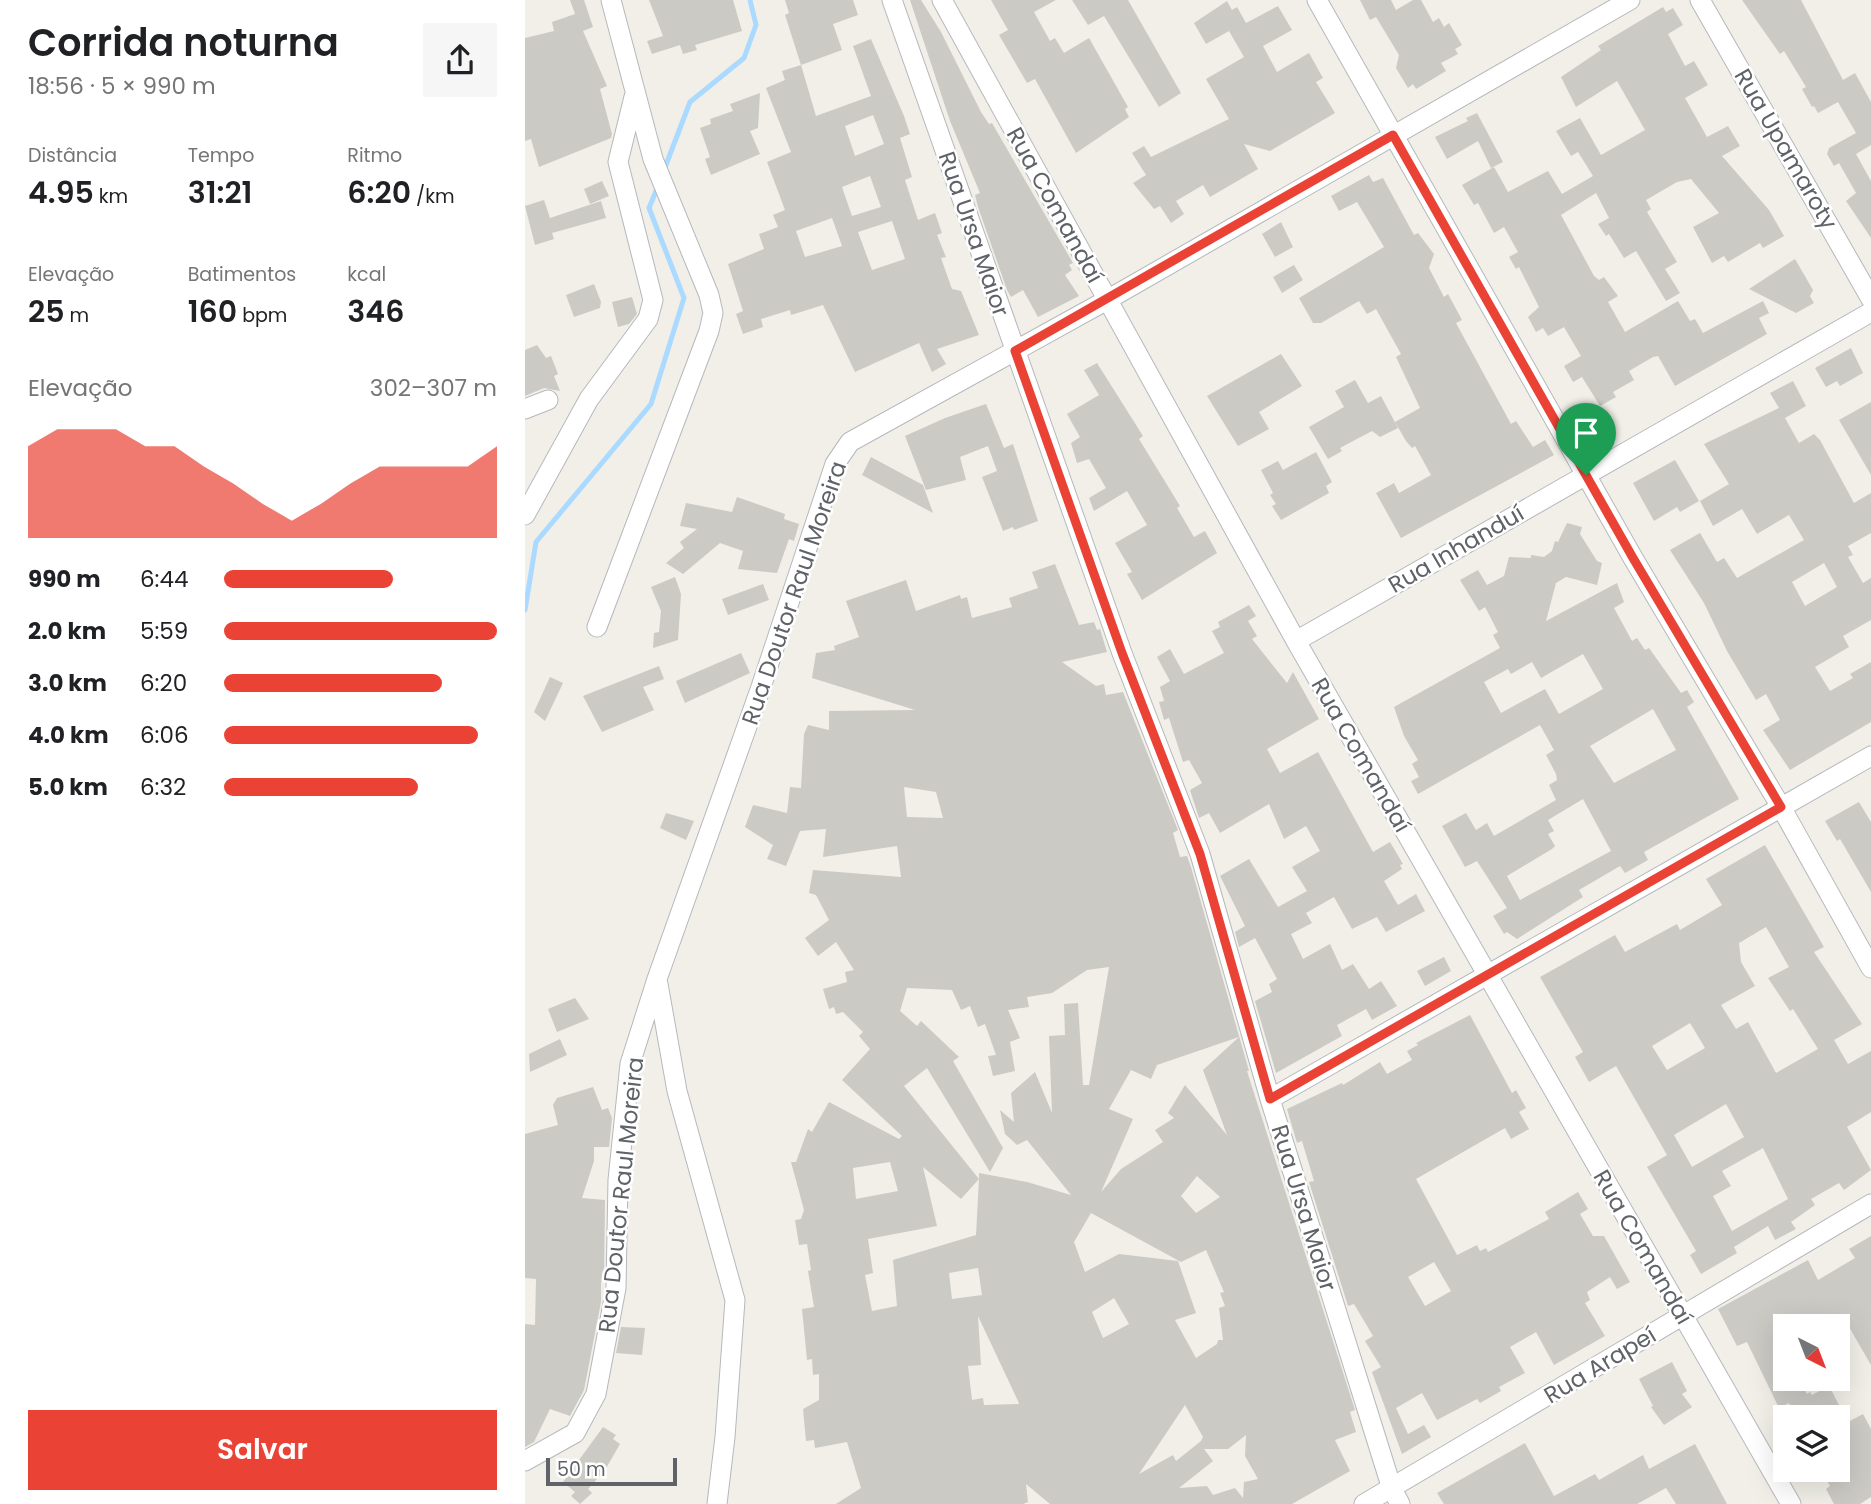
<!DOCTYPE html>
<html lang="pt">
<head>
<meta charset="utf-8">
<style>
  :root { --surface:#fff; --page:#f6f6f6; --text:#202124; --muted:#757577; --accent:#ea4335 }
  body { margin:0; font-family:Poppins,sans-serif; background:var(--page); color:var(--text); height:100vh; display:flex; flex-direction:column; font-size:26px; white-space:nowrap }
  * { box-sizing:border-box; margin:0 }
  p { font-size:23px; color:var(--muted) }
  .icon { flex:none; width:38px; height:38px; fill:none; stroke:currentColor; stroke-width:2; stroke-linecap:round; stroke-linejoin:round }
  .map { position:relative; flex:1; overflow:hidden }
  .drawer { display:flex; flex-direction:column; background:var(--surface); width:525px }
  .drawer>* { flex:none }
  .needle { width:46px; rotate:138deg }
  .buttons { position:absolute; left:1248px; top:1314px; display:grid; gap:14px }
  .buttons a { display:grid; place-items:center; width:77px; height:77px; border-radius:0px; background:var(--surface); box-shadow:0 7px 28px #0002; font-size:35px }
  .scale { position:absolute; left:21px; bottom:18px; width:131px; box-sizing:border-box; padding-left:7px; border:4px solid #5f6368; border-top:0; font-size:19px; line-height:24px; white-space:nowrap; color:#5f6368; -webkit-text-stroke:5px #fff; paint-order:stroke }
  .pin { position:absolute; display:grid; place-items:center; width:60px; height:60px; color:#fff; margin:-72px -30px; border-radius:50% 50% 50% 0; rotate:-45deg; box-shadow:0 0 7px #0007 }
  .pin .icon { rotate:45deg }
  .round { display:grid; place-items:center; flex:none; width:74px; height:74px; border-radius:0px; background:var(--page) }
  .headline { display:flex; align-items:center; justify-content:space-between; height:119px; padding:0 28px }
  h1 { font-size:38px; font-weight:600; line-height:52px }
  .metrics { display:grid; grid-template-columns:repeat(3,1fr); gap:10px; height:119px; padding:7px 28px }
  .metrics div { display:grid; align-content:center }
  .metrics b { font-size:30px; font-weight:600 }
  .metrics small { font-size:19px; font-weight:400 }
  .metrics p { font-size:19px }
  .chart { height:196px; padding:14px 28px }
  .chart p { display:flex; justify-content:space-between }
  .chart svg { width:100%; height:126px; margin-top:7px; fill:var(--accent); opacity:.7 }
  .button { display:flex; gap:14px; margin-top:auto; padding:14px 28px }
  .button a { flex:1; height:80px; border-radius:0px; background:var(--accent); color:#fff; font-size:28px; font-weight:600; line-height:80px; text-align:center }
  ul { padding:0 28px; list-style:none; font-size:23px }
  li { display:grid; grid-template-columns:112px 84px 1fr; align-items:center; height:52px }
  li i { height:18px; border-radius:9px; background:var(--accent) }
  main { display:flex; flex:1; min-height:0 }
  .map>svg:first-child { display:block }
</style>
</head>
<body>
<main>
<section class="drawer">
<div class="headline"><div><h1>Corrida noturna</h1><p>18:56 · 5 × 990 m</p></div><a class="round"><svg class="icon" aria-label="share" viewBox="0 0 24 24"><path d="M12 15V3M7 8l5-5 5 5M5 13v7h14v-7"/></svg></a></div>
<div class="metrics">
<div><p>Distância</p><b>4.95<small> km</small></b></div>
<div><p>Tempo</p><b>31:21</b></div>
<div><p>Ritmo</p><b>6:20<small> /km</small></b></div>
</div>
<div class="metrics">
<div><p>Elevação</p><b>25<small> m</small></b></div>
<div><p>Batimentos</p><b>160<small> bpm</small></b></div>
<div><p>kcal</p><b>346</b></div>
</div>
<div class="chart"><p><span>Elevação</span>302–307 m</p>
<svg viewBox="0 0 160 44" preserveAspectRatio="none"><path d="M0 44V12L10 6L20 6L30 6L40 12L50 12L60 19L70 25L80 32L90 38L100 32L110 25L120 19L130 19L140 19L150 19L160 12V44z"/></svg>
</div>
<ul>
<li><b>990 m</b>6:44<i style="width:62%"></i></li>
<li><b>2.0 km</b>5:59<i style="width:100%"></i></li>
<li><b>3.0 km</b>6:20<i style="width:80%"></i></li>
<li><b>4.0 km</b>6:06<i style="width:93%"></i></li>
<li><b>5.0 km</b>6:32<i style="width:71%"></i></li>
</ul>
<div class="button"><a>Salvar</a></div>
</section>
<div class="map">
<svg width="1346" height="1504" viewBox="0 0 1346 1504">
  <rect width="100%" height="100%" fill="#f1efe8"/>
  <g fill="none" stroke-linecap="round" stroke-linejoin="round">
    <path stroke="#aadaff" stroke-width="5" d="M139,170l26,-68 54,-44 12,-33 -6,-25
      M0,610l11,-68 115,-138 33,-106 -35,-90 9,-22"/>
  </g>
  <path fill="#cccac5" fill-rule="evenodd" d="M45,0h14l9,27 -10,4 24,55 -7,3 12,45 -1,4 -72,29 -8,-28 -6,2v-103l29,-7 -2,-9 23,-8z
    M124,0h84l9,31 -47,14 2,5 -14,4 -3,-9 -28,9 -5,-13 16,-5z
    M260,0h68l5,15 -25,9 9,26 -41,15 15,51 55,-20 -18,-50 18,-7 33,77 6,18 -10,4 12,39 -7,3 13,40 17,-7 7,20 -5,2 9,22 -5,1 11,31 9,2 18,44 -42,14 9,15 -14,8 -13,-29 -64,29 -32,-67 -32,10 -1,-5 -29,9 2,8 -20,7 -7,-20 7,-3 -15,-47 36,-15 -5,-15 19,-7 -5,-12 12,-5 -18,-48 24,-10 -25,-64 19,-8 -3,-9 19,-6 -16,-50 4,-2zM348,115l11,29 -29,12 -10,-30zM345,176l11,31 -29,9 -10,-29zM307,218l10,28 -37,11 -9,-26zM367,221l13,38 -33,11 -14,-38z
    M385,0h11l20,32 40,80 8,12 3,-1 81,140 -4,2 3,5 -7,5 14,21 -41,21 -15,-27 -12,7 -4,-7 -29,-83 -3,-12 5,-2 -30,-72z
    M466,0h65l-22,12 16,29 5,-3 9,15 25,-15 39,69 -3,2 4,8 -53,36 -41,-74 -8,4 -28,-48 9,-5z
    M547,0h56l53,93 -22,14 -55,-91 -16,9z
    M835,0h31l5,10 17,-10h8l12,22 6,-4 5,9 5,-4 13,22 -7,4 3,5 -17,9 5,8 -30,18 -3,-5 -5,4 -12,-20 3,-13 -23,-38 -6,3z
    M1217,0h59l42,80 12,-7 16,29v43l-15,9 15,27v57l-25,-37 10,-8 -17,-30 -5,3 -7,-12 2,-6 27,-15 -18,-31 -20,11 -4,-7 -2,1 -10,-18 4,-2 -22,-36 -4,3z
    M702,1l5,9 5,-3 9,16 32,-17 14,24 -29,16 14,26 32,-19 14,25 -7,4 19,31 -65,38 -26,-7 14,25 -48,28 -7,-12 -27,16 8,13 -13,9 -11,-17 -6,3 -21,-26 13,-8 -14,-22 12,-7 7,11 78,-38 -23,-40 38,-22 -15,-26 -23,13 -12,-21z
    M1138,7l3,5 7,-4 10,17 -15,9 17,32 9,-5 14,24 -23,13 22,39 21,-11 12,20 -18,10 47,54 15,26 -21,12 -3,-5 -32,19 -4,-6 -12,7 -19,-36 26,-14 -28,-34 -14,3 -31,18 5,9 -4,3 30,50 -12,7 15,24 -14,8 -30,-50 -12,7 -15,-24 -3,2 -8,-12 11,-6 -13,-25 -35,22 33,61 5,4 5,-3 14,19 -10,6 17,30 53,-31 12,20 5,-2 8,14 60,-32 6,12 -10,5 8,16 -92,52 -17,-30 -5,1 -24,14 5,9 -21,12 3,5 -16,9 -18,-29 -9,5 -9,-16 17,-10 -17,-29 -16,9 -5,-8 -7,4 -8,-15 11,-10 -20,-40 -3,2 -7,-12 9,-5 -14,-25 -10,6 -16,-30 -4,2 -12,-20 32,-18 14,25 40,-21 14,23 31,-18 -15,-24 -7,4 -15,-25 24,-13 21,37 44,-25 -28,-49 -41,26 -15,-30 40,-27 -3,-4z
    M235,93l-2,35 -8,3 10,23 -49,21 -6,-16 5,-2 -10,-29 11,-4 -1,-5 23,-8 -3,-7z
    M952,113l26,49 -12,6 -13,-27 -31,18 -12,-22 33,-16 -2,-3z
    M844,175l4,7 10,-4 31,57 4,-2 16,21 -5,14 15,29 4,-3 14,26 -6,3 55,101 5,-3 17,26 12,-7 9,15 -153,83 -25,-45 18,-10 5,10 32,-18 -16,-29 -3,2 -6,-7 -11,-19 25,-14 -24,-51 5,-3 -25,-45 -9,5 -8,-13 -38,22h-8l-14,-25 85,-51 -27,-45 -18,9 -8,-15z
    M77,181l7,15 -19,8 -6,-15z
    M19,200l6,18 51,-17 5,17 -54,15 2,6 -19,6 -10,-39z
    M756,222l12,25 -18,10 -13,-23z
    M1270,259l18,31 -3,6 4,7 -18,10 -47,-24z
    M769,265l9,15 -21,13 -9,-16z
    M69,284l7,18 -1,6 -26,9 -8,-22z
    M107,297l5,17 -8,10 -11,3 -6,-25z
    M12,345l9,13 5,-2 7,18 -4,2 6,15 -16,-3 -19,8v-46z
    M1326,348l12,25 -23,13 -3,-5 -11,6 -11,-19z
    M756,354l21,32 -43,26 10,17 -31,17 -31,-50z
    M572,363l46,73 -4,3 41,67 -3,2 17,29 11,-6 12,22 -75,47 -15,-26 5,-2 -17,-29 32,-18 -20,-34 -33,20 -5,-13 17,-10 -17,-29 -12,4 -6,-20 9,-6 -13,-23 32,-19 -15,-25z
    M830,380l13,23 13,-7 17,32 -18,9 -8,-6 -32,17 2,3 -14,8 -19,-32 35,-20 -9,-16z
    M1268,381l13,25 -21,12 14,25 15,-9 6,6 34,63 17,-10v40l-23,13 5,9 -5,2 15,26 8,-5v42l-28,16 6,11 -34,20 15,24 23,-13 -3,-4 21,-12v60l-81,48 -27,-40 17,-10 -14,-26 -10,6 -29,-49 -23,-48 -34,-53 30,-17 17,29 7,-4 13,20 67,-38 -15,-25 -32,19 -15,-25 -29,17 -13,-25 29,-17 -25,-40 75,-36 -9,-15zM1299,563l13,24 -32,19 -13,-24z
    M1346,402v73l-32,-55z
    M461,404l18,44 9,-4 25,77 -24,9 -1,-3 -10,4 -21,-54 15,-6 -9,-25 -28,11 6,23 -40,10 -21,-54 40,-18z
    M791,452l16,30 -6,4 3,7 -48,27 -9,-14 4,-2 -6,-9 3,-2 -12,-23 17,-9 5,9z
    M346,457l52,28 10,28 -71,-38z
    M1150,460l24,41 -19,11 -3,-5 -23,14 -21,-38z
    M212,497l48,17 -1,5 15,5 -5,17 -5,-2 -12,34 -39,-4 5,-18 -23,-8 -37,31 -17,-11 18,-15 -4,-6 17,-13 -17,-3 6,-23 46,9z
    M1042,523l15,4 -2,7 17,27 5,2 -5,22 -31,-8 -10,6 -10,38 71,-38 7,19 -10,6 18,33 5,-3 8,12 4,-2 32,45 6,-3 7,12 -7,5 52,92 -95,53 4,8 -23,13 -5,-7 -41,24 4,7 -66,42 -10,-7 -3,2 -11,-18 14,-8 -30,-47 -12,6 -23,-41 24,-13 10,17 11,-7 7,13 62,-36 -7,-15 8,-5 -1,-6 -10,-19 8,-5 -14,-25 -122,69 -7,-13 8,-4 -7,-13 6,-4 -14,-24 -10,-29 106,-59 -7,-13 5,-3 -13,-25 -6,4 -19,-31 18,-10 9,15 17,-9 5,-19 22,1v-3l13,2 8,-6 3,-10 3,1zM1058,654l20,35 -44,25 -14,-25 -44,24 -17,-31 24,-13 3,5 21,-12 9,16zM1128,709l23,41 -62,33 -24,-37zM1058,799l28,52 -91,49 -13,-24 45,-27 3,-3 -7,-12 6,-3 -6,-11z
    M530,564l24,61 15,-3 3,8 3,-1 7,23 -45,10 34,24 8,-2 2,11 17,-3 55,138 -5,3 7,24 7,-1 4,11 58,204h-2l108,339 -5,2 6,20 -21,8 15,31 -58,33h-242l-24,-20 2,18 -5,2h-187l25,-16 -14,-46 -32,6 -1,-8 -8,1 -3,-32 16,-9v-26l-6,1 -1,-16 -5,1 -5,-51 12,-2 -6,-36 3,-1 -4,-26 -8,1 -4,-25 6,-1 3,-9 -13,-48h5l12,-33 4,3 17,-30 70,37 3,-3 -60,-56 28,-31 -11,-13 4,-4 -20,-20 -7,2 -2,-7 -5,2 -6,-20 24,-7 -2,-10 9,-2 -18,-28 -18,14 -13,-18 24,-18 -13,-25 -7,-2 4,-23 88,7 -4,-31 -74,11 3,-28 -26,2 -14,35 -19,-7 6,-14 -28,-18 8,-22 34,8 3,-26 11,1 3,-54 4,-9 21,5v-19l86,-1 -103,-32 4,-25 19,-3 -1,-4 25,-9 -13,-36 60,-21 10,31 44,-16 1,4 6,-2 5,21 40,-11 -3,-9 29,-10 -6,-16zM379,787l32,5 7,26 -36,-1zM584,967l-20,118h-6l-5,-82 -14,1 1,31 -16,1 3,77 -17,-41 -24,21 3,29 -14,-12 5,24 12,11 10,-5 44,55 -44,-13 -48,-9v6l-75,-93 23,-18 63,104 13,-24 -50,-87 6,-4 -38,-36 -4,5 -17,-15 7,-23 45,2 9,20 9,-4 8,21 7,-3 11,31 -8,1 5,20 22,-5 -5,-29 10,-4 -12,-28 21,-3 -2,-10 25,-4 35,-23zM714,1037l-36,33 24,65 -42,-50 -17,28 6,5 -19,12 8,12 -42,27 -20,23 32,-73 -24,-10 22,-39 20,9 6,-14zM365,1162l8,29 -42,8 -3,-31zM398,1167l38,32 18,-20 -3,56 -83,25 4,46 -25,5 -7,-36 8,-2 -5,-34 69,-13zM672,1176l23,21 -24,16 -15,-17zM566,1213l90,49 25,-12 18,42 -4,1 5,13 -6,2 4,32h-5l-1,4 -21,14 -21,-38 21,-7 -18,-52 -59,-7 -34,18 -11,-30zM453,1268l4,27 -30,4 -3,-26zM589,1298l15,26 -26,14 -11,-26zM453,1316l40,85 1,3 -35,1 -1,-7 -11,2 -4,-34 13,-1zM660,1405l18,32 -2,4 -25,20 -3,-6 -34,19zM721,1435l-1,21 13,23 -14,3 -1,16 -8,-10 -22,7 -6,-9 -28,2 34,-27 -9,-12h24z
    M150,577l6,17 -3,46 -25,8 1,-15 5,-1 2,-21 -10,-24z
    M238,584l6,16 -41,15 -6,-16z
    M724,605l7,11 -8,5 9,15 -5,3 35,44 6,-11 26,47 -52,30 13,24 38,-21 55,100 17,-10 13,22 -3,1 2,4 -18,12 14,24 18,-11 9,17 -39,21 -9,-15 -25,12 -18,-32 -28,16 6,10 -21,11 12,25 27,-15 12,26 11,-6 16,25 12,-8 16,25 -25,14 -6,-11 -29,16 5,11 -66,37 -21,-72 17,-9 -3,-8 8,-5 -22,-41 -16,9 -4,-15 10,-6 -25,-50 29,-17 29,48 29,-16 -15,-24 28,-16 -14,-25 -22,13 -15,-35 -49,29 -11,-20 -10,5 -9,-28 12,-7 -13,-23 -6,2 -14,-44 -5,2 -5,-18 5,-1 -4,-14 10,-6 -13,-24 13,-8 14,25 40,-21 -12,-22 8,-4 -2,-5z
    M216,653l9,20 -65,30 -9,-22z
    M134,666l5,13 -21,8 11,23 -52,22 -19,-36z
    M25,677l13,6 -18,38 -11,-9z
    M1334,802l12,20v70l-31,-53 -3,2 -12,-20z
    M141,813l28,8 -8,19 -26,-12z
    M1240,845l59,102 -10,5 48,72 -28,16 14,24 23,-13v61l-24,15 24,43 -27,20 -5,-7 -28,16 4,6 -24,17 5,7 -21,11 -7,-14 -34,21 3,6 -36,21 -11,-19 6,-4 -49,-84 20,-12 -51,-89 -27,16 -14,-25 8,-5 -43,-75 75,-42 10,17 52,-28 3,6 42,-25 -16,-26zM1241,927l23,40 -21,11 22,33 3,-2 25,40 -42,24 -28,-51 -12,7 -15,-24 34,-19 -14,-24 -2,-19zM1165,1023l15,25 -38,22 -15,-24zM1201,1104l18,33 -52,30 -18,-32zM1238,1148l25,51 -56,32 -19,-35 18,-10 -9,-15z
    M919,957l7,14 -26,15 -8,-15z
    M50,998l14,21 -32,13 -9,-23z
    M945,1015l42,78 4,-3 10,18 -7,4 10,17 -18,10 -6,-11 -89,51 41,76 20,-10 3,6 6,-3 2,4 61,-33 -4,-7 33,-20 10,17 -8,5 13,22h11l26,46 -13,7 -7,-12 -23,15 3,8 -5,3 20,33 -51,29 -18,-33 -26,15 15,26 -26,14 2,4 -21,12 -3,-4 -40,21 -15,-27 -26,15 12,26 16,-9 7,12 -29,17 -30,-82 9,-5 -16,-26 8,-5 -19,-32 -6,2 -39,-124 5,-1 -12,-40 -5,2 -10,-34 55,-26 1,2 37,-23 7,12 25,-14 -5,-9 11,-6 -2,-2zM909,1262l17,29 -26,15 -17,-29z
    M35,1039l7,16 -37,17 -1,-18z
    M68,1087l9,23 6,-2 4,10 -3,29h-15v14l-12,37 23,2 -1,82h-3v20l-17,88 -14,26 -20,-7 -16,33 -9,5v-123l10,1 1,-46 -11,-1v-144l33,-9 -5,-20 4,-7z
    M1346,1236v129l-22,-38 -12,5v-6h-52v53h7l5,10 6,-3 4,8 3,-2 2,3 17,-9 19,36 15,-8 8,15v68l-11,7h-26l-8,-15 4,-3 -9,-16h16v-52h-41l-7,-15 -10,5 -32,-66 -10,4 -19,-37 90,-49 10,20 37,-22 -6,-9z
    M96,1327l24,1 -3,27 -26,-2z
    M1147,1362l15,29 -5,3 10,13 -28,18 -13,-18 2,-1 -14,-27z
    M78,1427l13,8 -3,4 7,5 -15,26 -17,19 4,4 -12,11 -9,-8 4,-4 -12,-10z
    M1000,1443l29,53 41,-22 4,6 44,-25 6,14 46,-25 32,60h-51l-10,-16 -29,16h-193l-7,-11z"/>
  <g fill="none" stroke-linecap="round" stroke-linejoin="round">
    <g stroke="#b5b8bc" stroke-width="21">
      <path id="minor" d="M367,0l230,653 78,201 70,245 122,390 8,15
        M417,0l354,641 495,863
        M792,0l316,558 148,249 90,161
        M1175,0l171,299
        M0,409l23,-9
        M0,515l64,-116 59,-80 5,-19 -35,-138 16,-65
        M72,627l112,-296 4,-18 -4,-18 -56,-136 -42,-159
        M771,641l575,-329
        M133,984l19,107 58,209 -10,137 -8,67
        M745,1099l601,-343
        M0,1461l50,-28 21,-39 20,-106 2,-108 12,-116 27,-85 104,-292 74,-223 15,-22 257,-142 523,-300
        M839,1504l507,-300"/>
    </g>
    <use href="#minor" stroke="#fff" stroke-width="19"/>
  </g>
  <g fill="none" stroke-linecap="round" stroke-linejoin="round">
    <g stroke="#fff" stroke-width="14">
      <path id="route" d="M868,135l240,423 148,249 -511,292 -70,-245 -78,-201 -107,-302z"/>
    </g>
    <use href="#route" stroke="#ea4335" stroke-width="9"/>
  </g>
  <g text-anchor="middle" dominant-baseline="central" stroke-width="5" stroke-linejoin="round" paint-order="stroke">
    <g font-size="23" fill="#5f6368" stroke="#fff">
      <text transform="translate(1261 149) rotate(60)">Rua Upamaroty</text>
      <text transform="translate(530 205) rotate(61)">Rua Comandaí</text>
      <text transform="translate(449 234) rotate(71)">Rua Ursa Maior</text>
      <text transform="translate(931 549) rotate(-30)">Rua Inhanduí</text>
      <text transform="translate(269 593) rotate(-71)">Rua Doutor Raul Moreira</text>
      <text transform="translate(836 755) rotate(60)">Rua Comandaí</text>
      <text transform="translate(96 1195) rotate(-84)">Rua Doutor Raul Moreira</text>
      <text transform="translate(779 1208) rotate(73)">Rua Ursa Maior</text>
      <text transform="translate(1118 1247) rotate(60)">Rua Comandaí</text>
      <text transform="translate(1075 1365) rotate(-31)">Rua Arapeí</text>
    </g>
  </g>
</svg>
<div class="buttons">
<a><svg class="needle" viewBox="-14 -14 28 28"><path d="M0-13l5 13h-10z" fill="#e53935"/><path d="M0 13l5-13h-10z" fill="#757577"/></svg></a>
<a><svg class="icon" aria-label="layers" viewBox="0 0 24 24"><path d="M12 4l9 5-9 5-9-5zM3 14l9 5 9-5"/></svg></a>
</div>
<div class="scale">50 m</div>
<div class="pin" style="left:1061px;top:475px;background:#1e9e55"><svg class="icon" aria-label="arrive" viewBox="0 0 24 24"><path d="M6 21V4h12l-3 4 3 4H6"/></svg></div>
</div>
</main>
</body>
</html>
